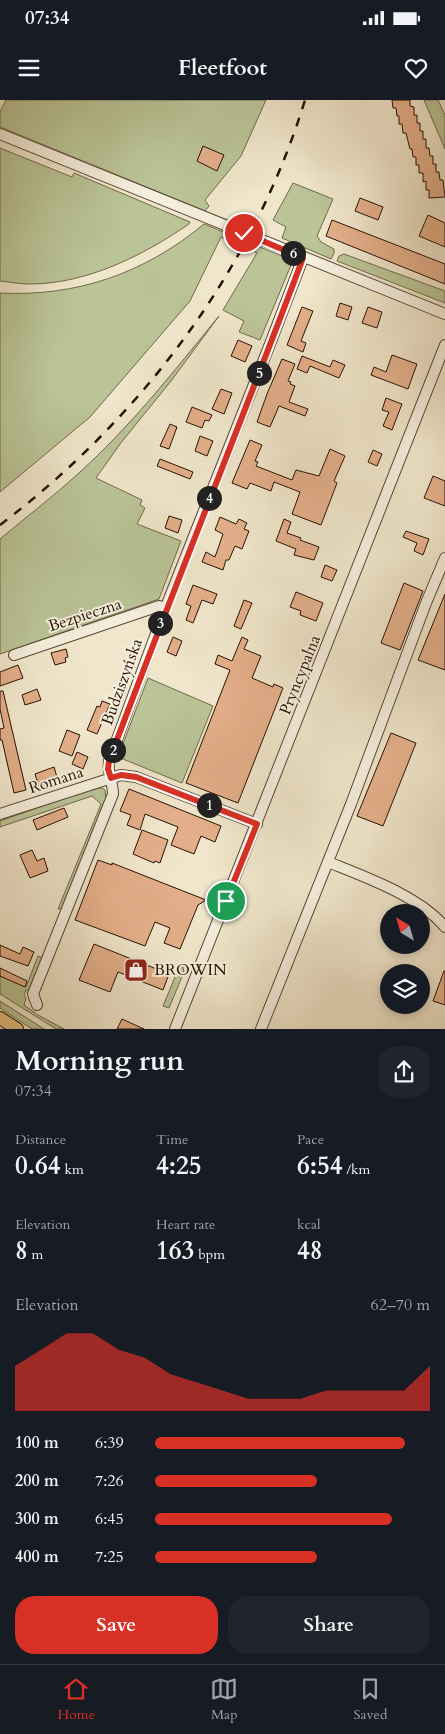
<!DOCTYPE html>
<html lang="en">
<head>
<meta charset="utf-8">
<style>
  :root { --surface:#171b24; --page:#20242c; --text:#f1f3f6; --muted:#9ea1a6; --line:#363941; --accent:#d93025 }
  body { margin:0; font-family:Cardo,serif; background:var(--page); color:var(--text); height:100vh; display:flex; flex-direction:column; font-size:19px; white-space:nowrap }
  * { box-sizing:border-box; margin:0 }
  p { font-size:16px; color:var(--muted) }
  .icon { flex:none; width:28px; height:28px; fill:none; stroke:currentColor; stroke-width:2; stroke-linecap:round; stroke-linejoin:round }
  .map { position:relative; height:929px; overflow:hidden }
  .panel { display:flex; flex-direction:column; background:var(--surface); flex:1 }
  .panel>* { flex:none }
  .needle { width:32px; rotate:323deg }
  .fabs { position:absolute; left:380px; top:804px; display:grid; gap:10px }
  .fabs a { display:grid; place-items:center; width:50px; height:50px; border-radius:50%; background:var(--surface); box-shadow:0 2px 8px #0003; font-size:25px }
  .pin { position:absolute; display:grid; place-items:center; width:42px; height:42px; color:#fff; margin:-21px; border:2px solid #fff; border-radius:50%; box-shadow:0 1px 5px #0007 }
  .km { position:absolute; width:25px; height:25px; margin:-12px; border-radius:50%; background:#222; color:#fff; font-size:14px; line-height:25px; text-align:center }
  .round { display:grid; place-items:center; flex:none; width:52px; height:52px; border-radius:20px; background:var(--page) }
  .headline { display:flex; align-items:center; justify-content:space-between; height:85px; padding:0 15px }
  h1 { font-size:28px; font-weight:700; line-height:38px }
  .stats { display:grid; grid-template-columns:repeat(3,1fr); gap:8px; height:85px; padding:5px 15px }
  .stats div { display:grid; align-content:center }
  .stats b { font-size:25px; font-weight:700 }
  .stats small { font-size:14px; font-weight:400 }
  .stats p { font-size:14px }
  .chart { height:140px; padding:10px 15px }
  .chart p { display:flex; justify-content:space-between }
  .chart svg { width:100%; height:90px; margin-top:5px; fill:var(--accent); opacity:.7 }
  .button { display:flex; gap:10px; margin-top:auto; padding:10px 15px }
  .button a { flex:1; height:58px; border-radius:20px; background:var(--accent); color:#fff; font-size:20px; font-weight:700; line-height:58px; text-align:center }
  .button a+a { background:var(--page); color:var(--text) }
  ul { padding:0 15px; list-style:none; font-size:16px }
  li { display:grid; grid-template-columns:80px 60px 1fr; align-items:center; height:38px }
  li i { height:12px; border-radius:6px; background:var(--accent) }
  .status { display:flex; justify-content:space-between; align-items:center; height:35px; padding:0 25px; background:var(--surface); direction:ltr }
  .status svg { height:14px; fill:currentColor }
  header { display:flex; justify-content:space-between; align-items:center; height:65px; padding:0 15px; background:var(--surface); font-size:22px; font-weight:700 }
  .menu { display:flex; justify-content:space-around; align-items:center; height:70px; border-top:1px solid var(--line); background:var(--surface); font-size:14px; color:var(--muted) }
  .menu a { display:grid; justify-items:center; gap:2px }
  .menu .active { color:var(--accent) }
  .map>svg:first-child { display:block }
</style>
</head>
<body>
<div class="status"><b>07:34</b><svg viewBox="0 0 49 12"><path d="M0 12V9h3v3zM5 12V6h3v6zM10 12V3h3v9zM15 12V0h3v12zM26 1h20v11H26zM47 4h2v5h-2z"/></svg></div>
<header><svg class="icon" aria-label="menu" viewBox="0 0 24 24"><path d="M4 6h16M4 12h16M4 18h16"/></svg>Fleetfoot<svg class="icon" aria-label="heart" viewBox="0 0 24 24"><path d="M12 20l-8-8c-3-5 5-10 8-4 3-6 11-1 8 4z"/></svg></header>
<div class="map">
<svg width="445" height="929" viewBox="0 0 445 929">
  <rect width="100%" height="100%" fill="#f0e6cb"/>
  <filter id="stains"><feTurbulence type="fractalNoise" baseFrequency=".004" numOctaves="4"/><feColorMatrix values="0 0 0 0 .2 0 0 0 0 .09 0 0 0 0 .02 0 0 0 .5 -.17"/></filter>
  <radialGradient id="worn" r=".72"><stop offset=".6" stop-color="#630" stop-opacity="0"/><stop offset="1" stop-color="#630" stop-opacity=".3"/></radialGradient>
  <path fill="#bac497" stroke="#716a4c" d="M6,0h260l-25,56 -36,44 4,6 -4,5 -205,-84v-15z
    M424,0h14l7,15v34z
    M0,48l72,29 2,-4 116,49 -1,2c-45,31 -102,60 -159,60 -10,0 -20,-2 -30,-3z
    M293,83l40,16 -16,37 4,6 13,7v4l-3,6 -49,-21 4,-11 -13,-7z
    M204,124l34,14 -3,5 -14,-6 -31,64 -100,116 -90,75v-199c77,4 145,-20 204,-69z
    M250,143l37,15 4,7 -31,75 -21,-8 5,-11 -21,-11 34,-57 -10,-5z
    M344,154l101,37v12l-108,-42 2,-5z
    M219,216l-48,65 -51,63 -24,34 46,22 -2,5 5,3 -8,16 44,17 -22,58 -159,55v-115c26,-22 54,-43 79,-66 52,-47 96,-103 140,-157z
    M148,578l65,28 -31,77 -64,-26z
    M94,688h8l3,2 1,9 -43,107 -2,3h-3l43,-105 -9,-8 -92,31v-6z
    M38,856l5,2 -14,32h-3l-2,5 2,4 -2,6 14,10 26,14h-8l-56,-35v-18l26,11z
    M180,865l3,2 1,5 -15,36 -6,-2z
    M0,901l44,28h-12l-32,-21z"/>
  <path fill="#e3af8a" stroke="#281102" d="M392,0h18v6l4,1v8h3v8h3v8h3v8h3v9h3l1,8h3v8h3v8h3l1,8h3l2,17 -16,1v-8h-3v-9l-3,1v-9h-4v-8h-3v-8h-3l-1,-8h-2l-4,-16h-3l-1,-9h-3v-8h-2l-1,-8h-3z
    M203,46l21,9 -7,16 -20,-10z
    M360,98l23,9 -5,13 -23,-9z
    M428,115l17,8v24l-26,-11z
    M332,120l113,44v20l-119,-48z
    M340,203l12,4 -4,13 -12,-4z
    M302,207l11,4 -12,30 5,2 -3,9 -16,-7z
    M368,207l14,5 -5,16 -15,-5z
    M238,240l14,6 -7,16 -14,-6z
    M392,255l25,9 -9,25 -37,-14 3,-8 12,5z
    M302,256l28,11 3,-7 12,5 -6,13 -29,-12 -3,7 -10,-4z
    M282,259l13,5 -7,17 3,1 -1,2 5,2 -6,16 19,7 -3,7 -26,-10 -9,21 -13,-5 10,-28z
    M221,289l11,4 -8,21 -12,-5z
    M386,298l16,6 -10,26 -9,-4 6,-14 -7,-2z
    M192,307l20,8 -3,6 -4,-1 -3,8 -16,-6z
    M170,324l7,3 -8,22 -9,-3z
    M200,336l13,5 -6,15 -12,-5z
    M250,340l12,5 -7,16 3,1 -2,4 36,14 4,-10 23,6 11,-27 15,7 -11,25 3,2 -16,42 -29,-11 8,-22 -26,-10 -3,9 -21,-8 -3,6 -15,-6z
    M373,350l9,4 -5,12 -9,-4z
    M160,359l33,13 -3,7 -33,-13z
    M433,376l12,5v25l-21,-8z
    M169,416l13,4 -4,13 -13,-5z
    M220,417l16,7 3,-5 8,4 -3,6 5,2 -7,18 -7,-3 -6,14h-3l-3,10 -21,-8 4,-10 9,5 8,-23 -8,-4z
    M284,419l7,3 -4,11 14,5 -1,2 19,7 -5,13 -20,-5 2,-6 -20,-8z
    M406,431l23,8 -6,16 -9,-4 3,-8 -14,-6z
    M325,465l12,5 -5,11 -11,-4z
    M404,483l19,8 -23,59 -19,-7z
    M193,485l24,9 -4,10 -11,-4 -9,23 -7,-3 5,-14 -5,-2z
    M296,492l27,11 -7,18 -16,-6 1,-4 -11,-4z
    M445,494v76l-27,-10z
    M244,500l8,3 -11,26 -7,-3z
    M173,537l9,4 -6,15 -9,-4z
    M242,537l6,3 -4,9 17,7 -9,22 21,9 1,-3 9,4 -45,115 -52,-20 44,-113 -15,-6 3,-9 14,6z
    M66,549l2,8 -3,1 1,4 -11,3 -4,-12z
    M18,565l5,13 -23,8v-14z
    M37,589l4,11 -16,5 -3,-10z
    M0,591h3l23,99 -12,3 -12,-53h-2v-11l4,-1 -4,-19z
    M102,601l8,3 -13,30 -10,-4 10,-24 3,1z
    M67,630l13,5 -8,21 -13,-5z
    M391,633l25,10 -33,83 -26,-10z
    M77,652l11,5 -5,12 -11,-5z
    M54,667l5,17 -19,6 -5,-16z
    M129,689l92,37 -6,16 -14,-6 -7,18 -23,-9 7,-18 -33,-13 -5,16 -13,-5 4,-10 -11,-4z
    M64,708l4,9 -31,13 -4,-10z
    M142,730l26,10 -8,23 -5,-2 -1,2 -21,-9z
    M32,750l5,11 7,-3 4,13 -18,7 -10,-23z
    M98,760l14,5v-2l94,37 -8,5 -18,44 -16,-6 6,-15 -15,-6 -10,24 -70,-26z
    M94,844l75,30 -6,16 -45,-18 -8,20 -31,-12z
    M0,845l20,9 3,-7 11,5 -6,14 -28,-10z
    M0,868l27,13 -2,6 -25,-11z
    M444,871h1v34l-12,-4z
    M122,919l22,10h-27z"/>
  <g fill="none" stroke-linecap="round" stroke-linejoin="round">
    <g stroke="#5a4634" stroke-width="12">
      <path id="minor" d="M0,34l445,180
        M14,555l145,-49 6,3
        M0,714l121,-39 15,2 121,47
        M328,762c37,15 91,34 117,65
        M37,905l-4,-11 80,-200c0,-12 -6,-22 -4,-33l56,-152 105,-265 33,-86
        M175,929l270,-684
        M261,929l90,-225 75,-201 19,-45"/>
    </g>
    <g stroke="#281102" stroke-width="14">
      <path id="major" d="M0,918l17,11"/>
    </g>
    <use href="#minor" stroke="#f5efdd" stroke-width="10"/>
    <use href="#major" stroke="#e8c386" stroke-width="12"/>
    <path stroke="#281102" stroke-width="2.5" stroke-dasharray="9 9" stroke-linecap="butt" d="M0,425c141,-107 253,-255 305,-425"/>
  </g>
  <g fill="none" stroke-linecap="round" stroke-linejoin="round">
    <g stroke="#fff" stroke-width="10">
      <path id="route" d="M226,801l31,-77 -121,-47 -15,-2 -10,3 -3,-9 1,-8c63,-169 131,-335 194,-503l-59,-25"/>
    </g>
    <use href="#route" stroke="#d93025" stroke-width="6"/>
  </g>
  <defs>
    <g id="shop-square" transform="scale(1.25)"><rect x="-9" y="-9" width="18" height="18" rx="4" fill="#8f2418" stroke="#f5efdd"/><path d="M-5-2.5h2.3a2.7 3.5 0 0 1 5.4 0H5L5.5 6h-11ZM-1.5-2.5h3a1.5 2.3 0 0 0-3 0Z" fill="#fff"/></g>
  </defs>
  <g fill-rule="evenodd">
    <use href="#shop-square" x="136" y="870"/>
  </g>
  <g text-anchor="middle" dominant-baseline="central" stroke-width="4" stroke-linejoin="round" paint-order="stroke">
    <g font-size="16" fill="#281102" stroke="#f5efdd">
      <text transform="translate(85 515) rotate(-18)">Bezpieczna</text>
      <text transform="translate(300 575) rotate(-68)">Pryncypalna</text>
      <text transform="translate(122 582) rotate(-70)">Budziszyńska</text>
      <text transform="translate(56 680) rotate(-18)">Romana</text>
    </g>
    <g font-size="16" fill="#281102" stroke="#f5efdd" text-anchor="start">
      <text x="154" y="870">BROWIN</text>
    </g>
  </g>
  <rect width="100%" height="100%" filter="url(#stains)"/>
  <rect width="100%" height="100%" fill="url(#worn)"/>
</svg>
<div class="fabs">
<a><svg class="needle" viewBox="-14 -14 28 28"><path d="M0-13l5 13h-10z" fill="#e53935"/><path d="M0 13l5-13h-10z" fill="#9ea1a6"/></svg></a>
<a><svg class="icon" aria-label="layers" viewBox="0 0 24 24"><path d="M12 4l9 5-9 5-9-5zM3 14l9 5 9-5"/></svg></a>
</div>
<div class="pin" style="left:226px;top:801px;background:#1e9e55"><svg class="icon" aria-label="arrive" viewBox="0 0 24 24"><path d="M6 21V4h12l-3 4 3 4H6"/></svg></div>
<div class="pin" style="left:244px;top:133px;background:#d93025"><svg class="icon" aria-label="check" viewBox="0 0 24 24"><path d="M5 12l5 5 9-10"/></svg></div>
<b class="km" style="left:209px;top:705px">1</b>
<b class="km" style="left:113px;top:650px">2</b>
<b class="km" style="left:160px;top:523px">3</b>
<b class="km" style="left:209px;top:398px">4</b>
<b class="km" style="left:259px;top:273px">5</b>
<b class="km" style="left:293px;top:153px">6</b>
</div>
<section class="panel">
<div class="headline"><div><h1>Morning run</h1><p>07:34</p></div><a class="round"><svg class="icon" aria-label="share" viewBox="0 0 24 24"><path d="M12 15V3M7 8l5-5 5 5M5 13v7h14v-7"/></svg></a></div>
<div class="stats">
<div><p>Distance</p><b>0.64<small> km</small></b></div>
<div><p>Time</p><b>4:25</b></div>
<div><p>Pace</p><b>6:54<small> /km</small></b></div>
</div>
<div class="stats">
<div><p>Elevation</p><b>8<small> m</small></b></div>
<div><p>Heart rate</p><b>163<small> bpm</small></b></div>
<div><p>kcal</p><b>48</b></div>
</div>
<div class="chart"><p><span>Elevation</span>62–70 m</p>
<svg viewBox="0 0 160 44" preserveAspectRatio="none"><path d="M0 44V22L10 14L20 6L30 6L40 14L50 18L60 26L70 30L80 34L90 38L100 38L110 38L120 34L130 34L140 34L150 34L160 22V44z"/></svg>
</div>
<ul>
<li><b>100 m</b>6:39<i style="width:91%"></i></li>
<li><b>200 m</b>7:26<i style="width:59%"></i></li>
<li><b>300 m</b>6:45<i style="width:86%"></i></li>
<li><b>400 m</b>7:25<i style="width:59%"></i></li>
</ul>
<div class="button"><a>Save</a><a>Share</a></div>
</section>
<nav class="menu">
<a class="active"><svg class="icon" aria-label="home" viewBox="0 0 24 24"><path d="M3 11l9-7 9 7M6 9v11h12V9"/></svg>Home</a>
<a><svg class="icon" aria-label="map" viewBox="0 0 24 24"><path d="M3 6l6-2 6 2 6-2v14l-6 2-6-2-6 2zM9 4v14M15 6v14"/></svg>Map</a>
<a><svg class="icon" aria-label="saved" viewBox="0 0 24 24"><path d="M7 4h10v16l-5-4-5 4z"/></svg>Saved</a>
</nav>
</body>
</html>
